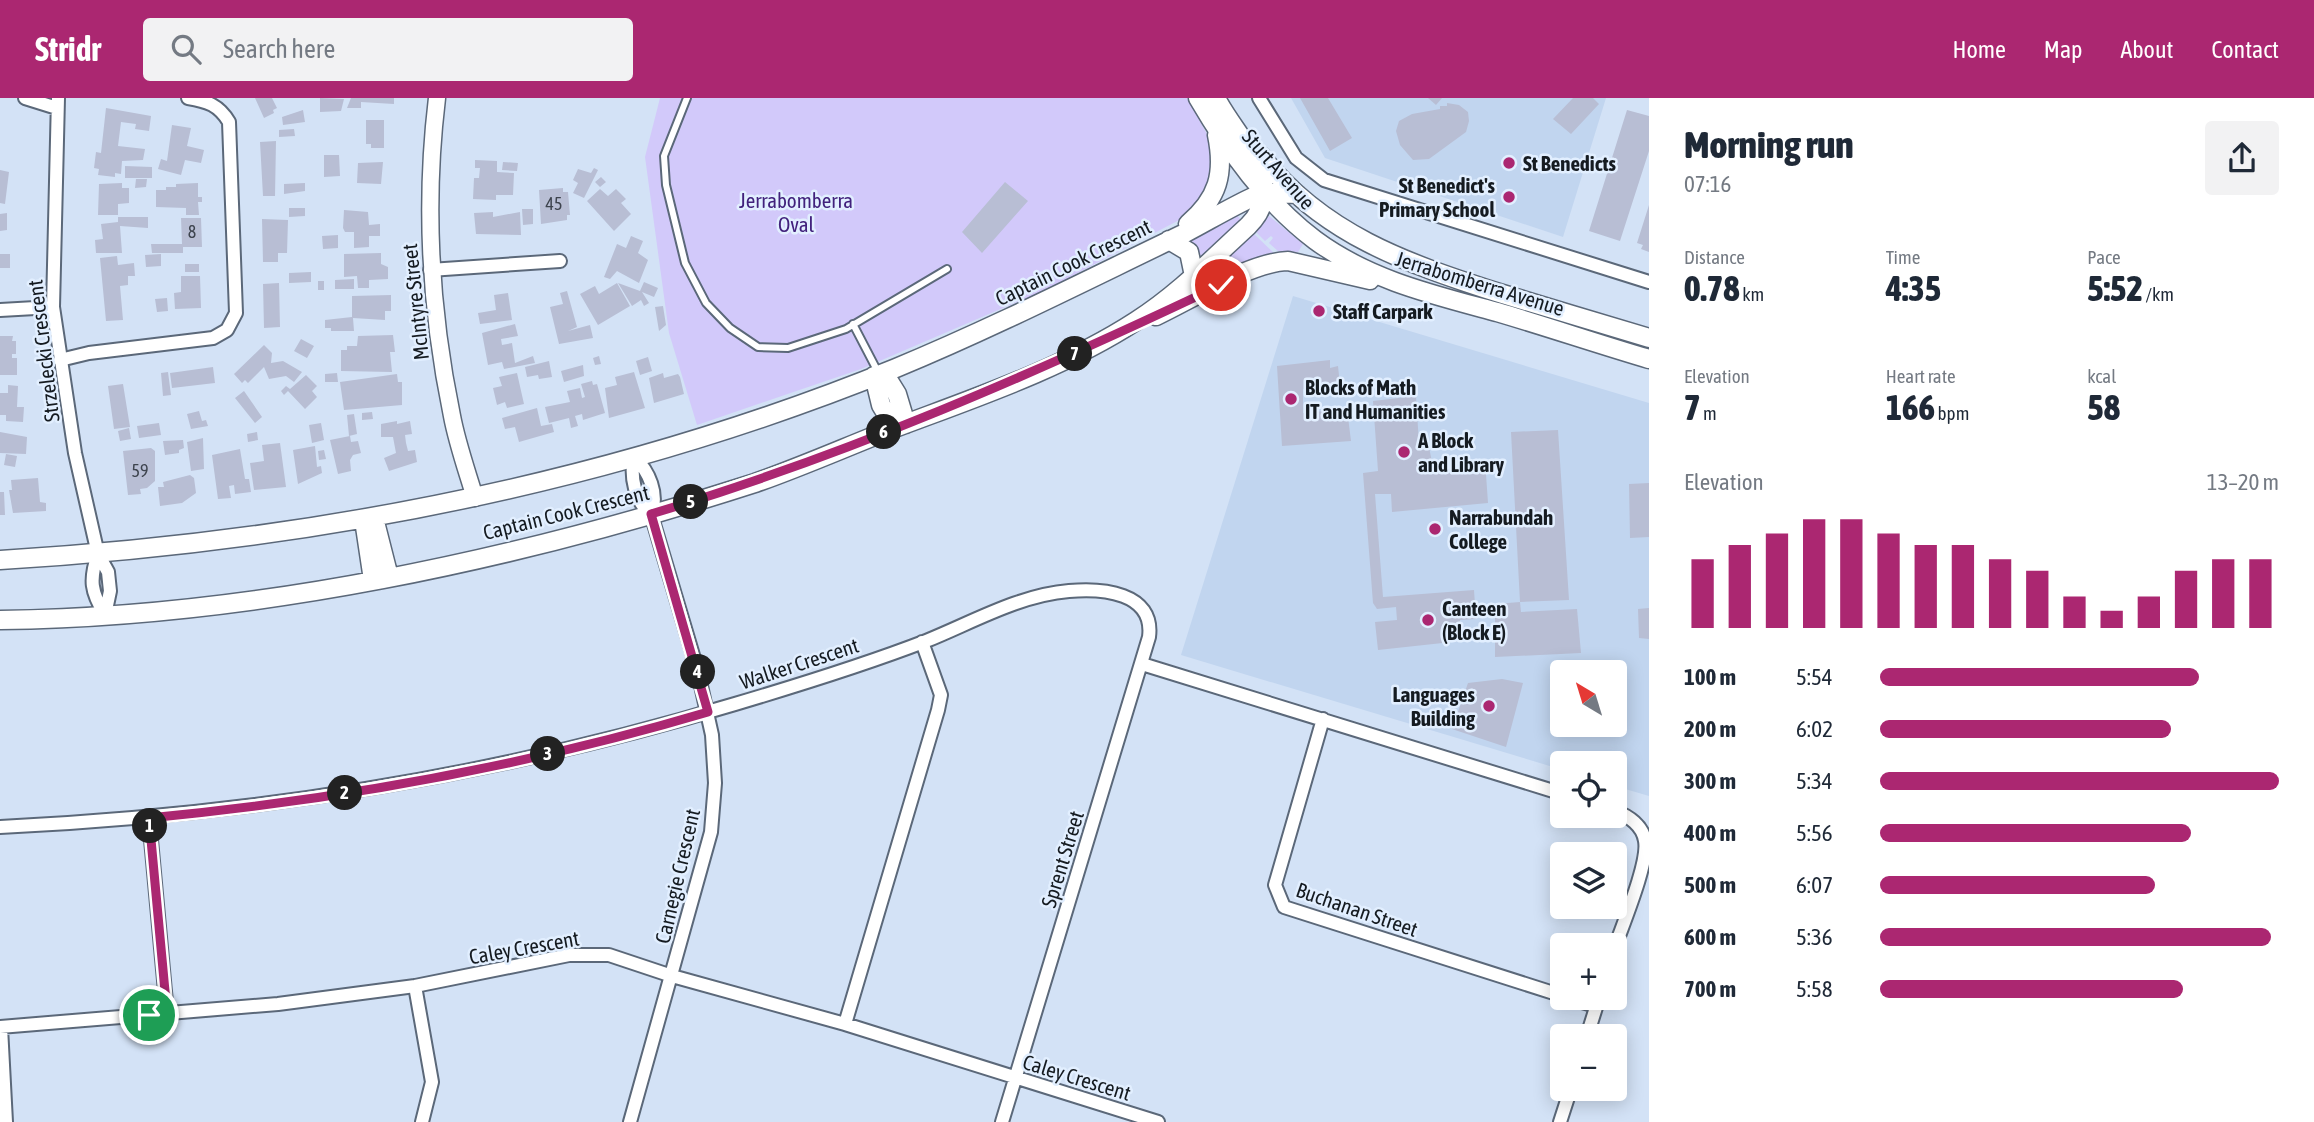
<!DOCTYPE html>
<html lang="en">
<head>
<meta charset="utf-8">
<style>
  :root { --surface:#fff; --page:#f2f2f3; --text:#1f2937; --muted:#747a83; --accent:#ab2771 }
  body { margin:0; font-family:"Asap Condensed",sans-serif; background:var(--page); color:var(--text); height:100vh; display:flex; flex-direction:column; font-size:26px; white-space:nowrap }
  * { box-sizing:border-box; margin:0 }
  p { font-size:23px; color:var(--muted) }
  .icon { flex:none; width:38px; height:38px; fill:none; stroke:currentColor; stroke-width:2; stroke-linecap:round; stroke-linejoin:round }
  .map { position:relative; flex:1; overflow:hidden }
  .panel { display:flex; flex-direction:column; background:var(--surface); width:665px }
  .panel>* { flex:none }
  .needle { width:46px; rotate:322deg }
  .buttons { position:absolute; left:1550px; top:562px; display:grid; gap:14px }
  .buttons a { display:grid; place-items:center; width:77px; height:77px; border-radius:7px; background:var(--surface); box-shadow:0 4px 18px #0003; font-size:35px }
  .pin { position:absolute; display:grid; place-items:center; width:60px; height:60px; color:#fff; margin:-30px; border:4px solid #fff; border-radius:50%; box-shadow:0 2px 7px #0007 }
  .km { position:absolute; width:35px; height:35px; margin:-18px; border-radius:50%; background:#222; color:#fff; font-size:19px; line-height:35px; text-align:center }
  .round { display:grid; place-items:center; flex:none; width:74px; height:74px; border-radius:7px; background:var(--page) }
  .headline { display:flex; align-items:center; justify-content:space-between; height:119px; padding:0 35px }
  h1 { font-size:38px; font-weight:800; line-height:52px }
  .figures { display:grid; grid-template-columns:repeat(3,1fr); gap:10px; height:119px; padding:7px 35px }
  .figures div { display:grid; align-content:center }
  .figures b { font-size:35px; font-weight:800 }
  .figures small { font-size:19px; font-weight:400 }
  .figures p { font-size:19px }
  .chart { height:196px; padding:14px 35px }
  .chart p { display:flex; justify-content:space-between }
  .chart svg { width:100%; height:126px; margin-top:7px; stroke:var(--accent); stroke-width:6 }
  ul { padding:0 35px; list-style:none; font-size:23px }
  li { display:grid; grid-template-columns:112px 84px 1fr; align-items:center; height:52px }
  li i { height:18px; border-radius:9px; background:var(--accent) }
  header { display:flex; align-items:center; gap:42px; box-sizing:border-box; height:98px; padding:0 35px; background:var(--accent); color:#fff }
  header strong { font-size:33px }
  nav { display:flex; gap:38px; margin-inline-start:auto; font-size:24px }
  .search { width:490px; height:63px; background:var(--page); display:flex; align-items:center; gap:18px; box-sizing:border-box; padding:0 24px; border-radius:7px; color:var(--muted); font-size:26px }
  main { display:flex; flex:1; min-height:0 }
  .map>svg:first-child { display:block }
</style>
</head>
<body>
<header>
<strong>Stridr</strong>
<div class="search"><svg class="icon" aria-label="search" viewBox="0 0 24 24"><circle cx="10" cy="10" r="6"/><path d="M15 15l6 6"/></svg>Search here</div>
<nav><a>Home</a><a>Map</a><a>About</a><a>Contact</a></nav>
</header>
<main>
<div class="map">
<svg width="1649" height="1024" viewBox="0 0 1649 1024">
  <rect width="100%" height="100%" fill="#d3e2f6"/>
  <path fill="#c1d5ef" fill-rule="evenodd" d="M1291,0h315l-43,139 -238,-79z
    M1293,198l356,107v393l-34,-10v-23h-52v7l-382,-115zM1563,574h52v52h-52z"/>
  <path fill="#d2c9fa" d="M660,0h527l26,47 1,37 -27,34 -142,74 -184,79 -164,56 -28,-92 -24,-176z
    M1234,114l8,9 -41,41 -15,-23z
    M1269,118l34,28 -5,8 -20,-1 -9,-8 4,-5 -2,-2 -6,5 -11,-11z
    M1252,134l25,24 -69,25v-9z"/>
  <path fill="#b8bed4" d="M255,0h17l5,10 -4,2 1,3 -10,5z
    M320,0l24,1 -3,12 -21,1z
    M351,0h43v6l-33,-2v6h-14z
    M1300,0h28l24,40 -22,13z
    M1428,0h14l-6,7z
    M1573,0h20l6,6 -28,30 -18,-15z
    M1447,5l12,2 9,7 1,9 -3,11 -37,27 -16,1 -13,-15 -4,-14 3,-10 13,-7 28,-5v-3h7z
    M106,10l45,8 -2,15 -14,-2 1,-5 -15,-2 -3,24 27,3 -2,11 -21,1 -1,13 -6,-1v4l-17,-2 1,-6 -5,-1 2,-16 5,1z
    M303,12l2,12 -22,3 -1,-8z
    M1627,12l22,6v35l-29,90 -31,-10z
    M366,22h18v28h-13v-4h-5z
    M172,27l19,3 -4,18 17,4 -3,13 -16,-3 -4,15 -23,-6 3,-10 6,2z
    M294,31l1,7 -16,1v-7z
    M276,43l-1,55h-12l-3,-54z
    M324,57h15l1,21 -16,1z
    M475,62l22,1v11l17,1 -1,22h-17v5l-23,-1 1,-21h5l1,-10h-5z
    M383,64l-2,22 -24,-1 1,-20z
    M503,64l15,1 -1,8 -15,-1z
    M125,68l27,1v11h-27z
    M594,70l4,2 -14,28 -11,-5 5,-10 -5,-3 5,-11 13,4z
    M0,72l9,2 -4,32 -5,-1z
    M601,79l5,5 -6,5 -5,-5z
    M136,81h11l-1,8 -11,1z
    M1005,84l23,19 -46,52 -20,-21z
    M122,85v5h7v15l-11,1v11h-20l1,-31z
    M198,85v14h4v5h-4l1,13h-13v-7l-30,-1v-17h10v-3h10v-3z
    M305,85v8l-21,3v-10z
    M563,90v4h5l2,23h-3v5l-26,4 -2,-34z
    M600,91l8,7 8,-7 10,10 -5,4 10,11 -17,17 -27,-30z
    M1649,107v47l-8,-3 2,-4 -6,-2z
    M289,110h16v8l-16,1z
    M522,111h11v15l-10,1z
    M344,112l24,2 1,13 11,-1v12h-11v11l-15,1v-16h-9l-2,-4z
    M493,114v5l27,-5 1,23 -45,-1 -2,-21z
    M7,115v17l-7,1v-17z
    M118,119h30v11l-28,-2 2,27h-26l-1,-13 8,-1 -2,-15 17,-2z
    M181,120h20l1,29h-19v6h-31l-1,-9h31z
    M262,121l26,1 -1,33h-9v9h-15z
    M338,137v13l-15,1 -1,-13z
    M631,138l12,5 -5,12 10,7 -9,23 -22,-12 -7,8 -6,-2 13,-33 9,4z
    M381,155v11l7,3v12l-19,1v8h-11l-1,-12 -13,1v-23z
    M0,156h10v14h-10z
    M161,156v12l-15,1 -1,-12z
    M117,158l1,9 16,-2 1,13h-7v9l-8,1 3,34 -17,1 -6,-63z
    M185,166h14v8h-14z
    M311,174v10l-22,1v-10z
    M181,178h19l1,32 -26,1 -1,-16 7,-1z
    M354,181v10h-19v-9z
    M318,183h6v9h-6z
    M644,184l14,6 -4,9 -12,-5 7,11 -5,3 -3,-6 -9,6 -14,-23 22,8z
    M279,185l1,44 -16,1 -1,-44z
    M617,185l13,23 -32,19 -18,-31 15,-8 4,8z
    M567,193l10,36 -9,4 22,-6 3,13 -34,6 -9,-37 13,-3 -3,-11z
    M508,195l4,27 -32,4 -2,-11 18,-3 -2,-15z
    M391,197v16h-6v9l-32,-2 1,13h-23v-3h-6v-8l27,-3v-21z
    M167,200l1,13 -11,1 -2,-13z
    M663,208l3,19 -7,6 -4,-24z
    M515,226l3,12 -17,3 1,6 10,-2 3,20 18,-7 2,7 -31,6 -2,-7 -14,3 -6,-32z
    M393,237l2,17h-5l2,20 -51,-1v-21h6v-4h10l1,-10z
    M0,238h13l-1,5h4v13h-4v4h5v17h-17z
    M301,241l13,7 -7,12 -13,-7z
    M264,247l8,8 -1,10 12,-2 19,11 -8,10 -8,-6 -17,3 -5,-12 -16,16 -3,-3 -3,3 -8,-9z
    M599,258l2,8 -6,1 -2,-7z
    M648,259l4,14 -12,4 -4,-14z
    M1330,262v8l8,-2 2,19 -37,4v24l44,-4 4,32 -69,5 -5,-80z
    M549,263l3,16 -13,2 -1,-4 -11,2 -2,-10z
    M583,267l1,11 -20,6 -3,-11z
    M213,269l2,16 -43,5 -2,-15z
    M168,274l3,23 -8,1 -2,-23z
    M634,274l11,36 -36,10 -4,-30 12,-3 -2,-8z
    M337,275l1,9h-13v-8z
    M517,275l7,31 -17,4 -2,-6 -8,3 -4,-17 9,-2 -3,-9z
    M663,275l1,5 14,-4 2,3 4,17 -30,9 -5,-25z
    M397,276l1,8h4v23l-58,5 -4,-28z
    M306,277l11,11 -5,5 5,6 -12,12 -17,-18 -4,4 -3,-4 5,-5 4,3z
    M592,283l1,4 4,-1 8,29 -22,7 -1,-6 -7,2 3,10 -7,2 -2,-10 -20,5 -4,-16 25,-5 -3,-11 13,-3 2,10 3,-1 -4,-13z
    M123,286l7,43 -16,2 -6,-43z
    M8,287l10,1 -1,21h7l-1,15 -17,-1v-6h-6v-22h8z
    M244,293l18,26 -7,6 -20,-25z
    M1416,298l3,48 9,-2 4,20 53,-2 3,43 -96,9 -1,-18h-16l8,103 91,-7 2,29 -16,1 1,21 -83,9 -3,-28 22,-2 -1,-13 -19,2 -4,-6 -10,-130 15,-2 -5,-70z
    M537,310l4,18 11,-2 2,8 -35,10 -4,-15 -10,2 -3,-11z
    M199,313l3,10 4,-1 2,6 -17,3 -4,-15z
    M372,314l1,7 -11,1v-7z
    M354,316l3,20 -8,2 -2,-21z
    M397,323v3l13,-3 2,13 -7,1 1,8 2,8 7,-1 2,12 -28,9 -5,-13 12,-5 -3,-16h-12v-13z
    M159,325l2,12 -22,3 -2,-12z
    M321,325l3,17 -12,3 -3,-18z
    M129,330l2,11 -11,2 -2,-10z
    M1558,332l11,170 -49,2 1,10 56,-3 4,44 -86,4v-53l25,-2 -9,-170z
    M0,334l27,5 -1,17 -26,-1z
    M257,334l1,8 -10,2 -1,-8z
    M350,338l1,6 7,-1 3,12 -8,2 -3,5 1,11 -13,3 -8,-34z
    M203,340l1,31 -13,2 -4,-29z
    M183,342l1,8 -5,2v3l-14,2 -2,-14z
    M280,345l6,44 -32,3 -4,-27 14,-2 -2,-16z
    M315,348l2,21 4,-1 1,7 -24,11 -5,-34z
    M151,350l4,3v30l-8,7 -7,1 1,5 -13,1 -5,-44z
    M240,351l5,30h4l2,13 -16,2 -1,-9 -5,1 2,12 -13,1 -6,-44z
    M324,352l2,9 -7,1 -1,-9z
    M6,356l11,2 -2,11 -11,-2z
    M190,377l4,3 2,15 -14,10 -22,3 -2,-19h6l-1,-5z
    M38,380l2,24 6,1v8l-33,2 -4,-23h3l-1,-10z
    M1649,385v54l-19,1 -1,-54z
    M0,394h4l1,23h-5z
    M1649,510v31l-10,-1 -1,-29z
    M1502,581l21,4 -17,64 -54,-18 16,-46z"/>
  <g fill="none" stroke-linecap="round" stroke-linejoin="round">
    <g stroke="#5b6879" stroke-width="10">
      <path id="service" d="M687,0l-23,58 2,29 19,78 21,40 24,25 28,19 30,1 58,-19 101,-60
        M853,226l25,48"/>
    </g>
    <g stroke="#5b6879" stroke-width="16">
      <path id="minor" d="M25,0l32,10
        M58,0l-5,209 22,146 23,101 10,18 2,19 -5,24
        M1259,0l37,60 28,22 325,102
        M430,172l130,-9
        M0,212l53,-3
        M60,262l29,-7 124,-15 14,-8 9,-17 -7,-191c-10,-17 -22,-21 -41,-24
        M634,359c15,14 25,37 17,57
        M98,456c-9,26 -7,38 7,61
        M1142,566l421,130
        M1323,621l-48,166 9,22 279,89
        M1615,713c14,5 28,15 30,30 4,21 -22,83 -30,106
        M149,720l18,195
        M0,729c250,-12 496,-51 735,-123 64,-19 129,-39 191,-63 45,-18 93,-46 143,-50 32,-3 86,1 80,46l-147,485
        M415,888l17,96 -10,40
        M1568,900l28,8
        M845,926l93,-314 3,-15 -19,-53
        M0,929l278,-23 137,-18 154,-31h40l63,21 173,48 313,98
        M1,929l5,95
        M1587,938l12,-38
        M630,1024l81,-290 4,-49 -3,-48 -14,-63 -47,-158c-16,-12 -21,-37 -17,-57
        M1560,1024l11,-34"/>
    </g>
    <g stroke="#5b6879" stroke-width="19">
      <path id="tertiary" d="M437,0c-13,107 -7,212 15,318 5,27 15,55 23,82"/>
    </g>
    <g stroke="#5b6879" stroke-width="21">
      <path id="secondary" d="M1198,0c31,53 68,105 117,142 54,40 119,55 182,72 51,15 101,32 152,47
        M1261,58c61,78 145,107 235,136 51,15 102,31 153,46
        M1188,126c30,-26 37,-50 29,-89
        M1169,142l20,12 5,24
        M1156,218c36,-17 95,-54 132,-55l82,19
        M884,275l13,21 9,30
        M874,278l7,29 14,23
        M374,420l15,59
        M364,422l9,60
        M0,462c307,-18 611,-76 896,-192 99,-41 193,-89 289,-135 23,-12 46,-26 70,-37l18,-3 24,1
        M0,522c252,-3 516,-60 755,-137 46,-16 91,-36 137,-54 82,-31 170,-60 244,-108 41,-26 76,-62 112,-95 43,-42 -12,-88 -32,-128"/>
    </g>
    <use href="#service" stroke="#fff" stroke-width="6"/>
    <use href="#minor" stroke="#fff" stroke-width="12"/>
    <use href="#tertiary" stroke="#fff" stroke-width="16"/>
    <use href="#secondary" stroke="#fff" stroke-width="18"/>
  </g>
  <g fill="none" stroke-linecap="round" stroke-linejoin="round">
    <g stroke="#fff" stroke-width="14">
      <path id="route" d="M149,917l18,-2 -18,-195c189,-18 377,-52 559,-106l-57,-198c197,-59 385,-141 570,-229"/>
    </g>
    <use href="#route" stroke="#ab2771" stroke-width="9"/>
  </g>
  <g fill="#ab2771" stroke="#e2efff" stroke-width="2.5">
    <circle cx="1509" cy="65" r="7"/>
    <circle cx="1509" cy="99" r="7"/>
    <circle cx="1319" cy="213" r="7"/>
    <circle cx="1291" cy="301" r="7"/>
    <circle cx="1404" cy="354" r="7"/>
    <circle cx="1435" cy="431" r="7"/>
    <circle cx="1428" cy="522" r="7"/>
    <circle cx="1489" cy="608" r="7"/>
  </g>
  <g text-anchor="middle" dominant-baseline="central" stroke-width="5" stroke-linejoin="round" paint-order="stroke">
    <g font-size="18" fill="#3e444e">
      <text x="554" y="105">45</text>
      <text x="192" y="133">8</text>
      <text x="140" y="372">59</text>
    </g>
    <g font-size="21" font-weight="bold" fill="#151b21" stroke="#e2efff" text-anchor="start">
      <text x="1523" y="65">St Benedicts</text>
      <text x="1495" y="87" text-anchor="end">St Benedict's<tspan x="1495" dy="24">Primary School</tspan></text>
      <text x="1333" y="213">Staff Carpark</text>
      <text x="1305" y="289">Blocks of Math<tspan x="1305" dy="24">IT and Humanities</tspan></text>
      <text x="1418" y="342">A Block<tspan x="1418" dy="24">and Library</tspan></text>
      <text x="1449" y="419">Narrabundah<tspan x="1449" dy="24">College</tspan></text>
      <text x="1442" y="510">Canteen<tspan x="1442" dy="24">(Block E)</tspan></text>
      <text x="1475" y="596" text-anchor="end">Languages<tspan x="1475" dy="24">Building</tspan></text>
    </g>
    <g font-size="21" fill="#151b21" stroke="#e2efff">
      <text transform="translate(1279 71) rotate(49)">Sturt Avenue</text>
      <text transform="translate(1073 164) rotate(-26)">Captain Cook Crescent</text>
      <text transform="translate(1480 185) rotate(17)">Jerrabomberra Avenue</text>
      <text transform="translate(415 204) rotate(-96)">McIntyre Street</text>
      <text transform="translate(43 253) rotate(-97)">Strzelecki Crescent</text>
      <text transform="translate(566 414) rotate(-14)">Captain Cook Crescent</text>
      <text transform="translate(799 565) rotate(-18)">Walker Crescent</text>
      <text transform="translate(1062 761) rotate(-73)">Sprent Street</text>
      <text transform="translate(677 778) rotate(-77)">Carnegie Crescent</text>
      <text transform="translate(1357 811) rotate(19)">Buchanan Street</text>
      <text transform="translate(524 849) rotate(-10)">Caley Crescent</text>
      <text transform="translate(1077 979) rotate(17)">Caley Crescent</text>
    </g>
    <g font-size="21" fill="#41217c" stroke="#e2efff">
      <text x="796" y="102">Jerrabomberra<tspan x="796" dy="24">Oval</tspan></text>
    </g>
  </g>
</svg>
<div class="buttons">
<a><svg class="needle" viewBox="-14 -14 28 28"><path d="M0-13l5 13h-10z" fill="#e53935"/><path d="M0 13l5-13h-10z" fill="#747a83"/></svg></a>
<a><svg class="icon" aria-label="locate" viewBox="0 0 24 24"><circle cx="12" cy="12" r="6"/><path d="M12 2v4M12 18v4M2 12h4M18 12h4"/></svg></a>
<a><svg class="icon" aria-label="layers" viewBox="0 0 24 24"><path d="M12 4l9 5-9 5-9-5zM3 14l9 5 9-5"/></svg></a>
<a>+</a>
<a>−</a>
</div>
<div class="pin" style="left:149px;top:917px;background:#1e9e55"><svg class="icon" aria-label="arrive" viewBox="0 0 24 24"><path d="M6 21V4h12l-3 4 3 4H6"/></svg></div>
<div class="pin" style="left:1221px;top:187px;background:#d93025"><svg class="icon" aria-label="check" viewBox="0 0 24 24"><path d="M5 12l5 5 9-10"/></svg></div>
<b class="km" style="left:150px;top:728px">1</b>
<b class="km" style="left:345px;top:695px">2</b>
<b class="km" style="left:548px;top:656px">3</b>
<b class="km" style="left:698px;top:574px">4</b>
<b class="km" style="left:691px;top:404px">5</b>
<b class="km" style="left:884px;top:334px">6</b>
<b class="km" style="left:1075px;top:256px">7</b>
</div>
<section class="panel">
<div class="headline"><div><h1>Morning run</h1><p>07:16</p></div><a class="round"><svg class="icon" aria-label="share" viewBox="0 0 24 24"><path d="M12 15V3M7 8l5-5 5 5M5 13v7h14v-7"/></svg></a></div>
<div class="figures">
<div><p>Distance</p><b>0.78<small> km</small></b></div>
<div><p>Time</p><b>4:35</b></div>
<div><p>Pace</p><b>5:52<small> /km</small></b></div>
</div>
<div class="figures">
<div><p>Elevation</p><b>7<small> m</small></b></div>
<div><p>Heart rate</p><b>166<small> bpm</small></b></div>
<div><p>kcal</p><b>58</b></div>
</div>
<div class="chart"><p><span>Elevation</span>13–20 m</p>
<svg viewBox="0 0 160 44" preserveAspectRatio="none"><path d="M5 44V20M15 44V15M25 44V11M35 44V6M45 44V6M55 44V11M65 44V15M75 44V15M85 44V20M95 44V24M105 44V33M115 44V38M125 44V33M135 44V24M145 44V20M155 44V20"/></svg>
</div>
<ul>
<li><b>100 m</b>5:54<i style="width:80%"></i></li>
<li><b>200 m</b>6:02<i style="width:73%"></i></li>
<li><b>300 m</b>5:34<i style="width:100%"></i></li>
<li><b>400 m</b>5:56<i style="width:78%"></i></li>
<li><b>500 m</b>6:07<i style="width:69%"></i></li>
<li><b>600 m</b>5:36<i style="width:98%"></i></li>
<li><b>700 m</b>5:58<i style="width:76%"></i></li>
</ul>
</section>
</main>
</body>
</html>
